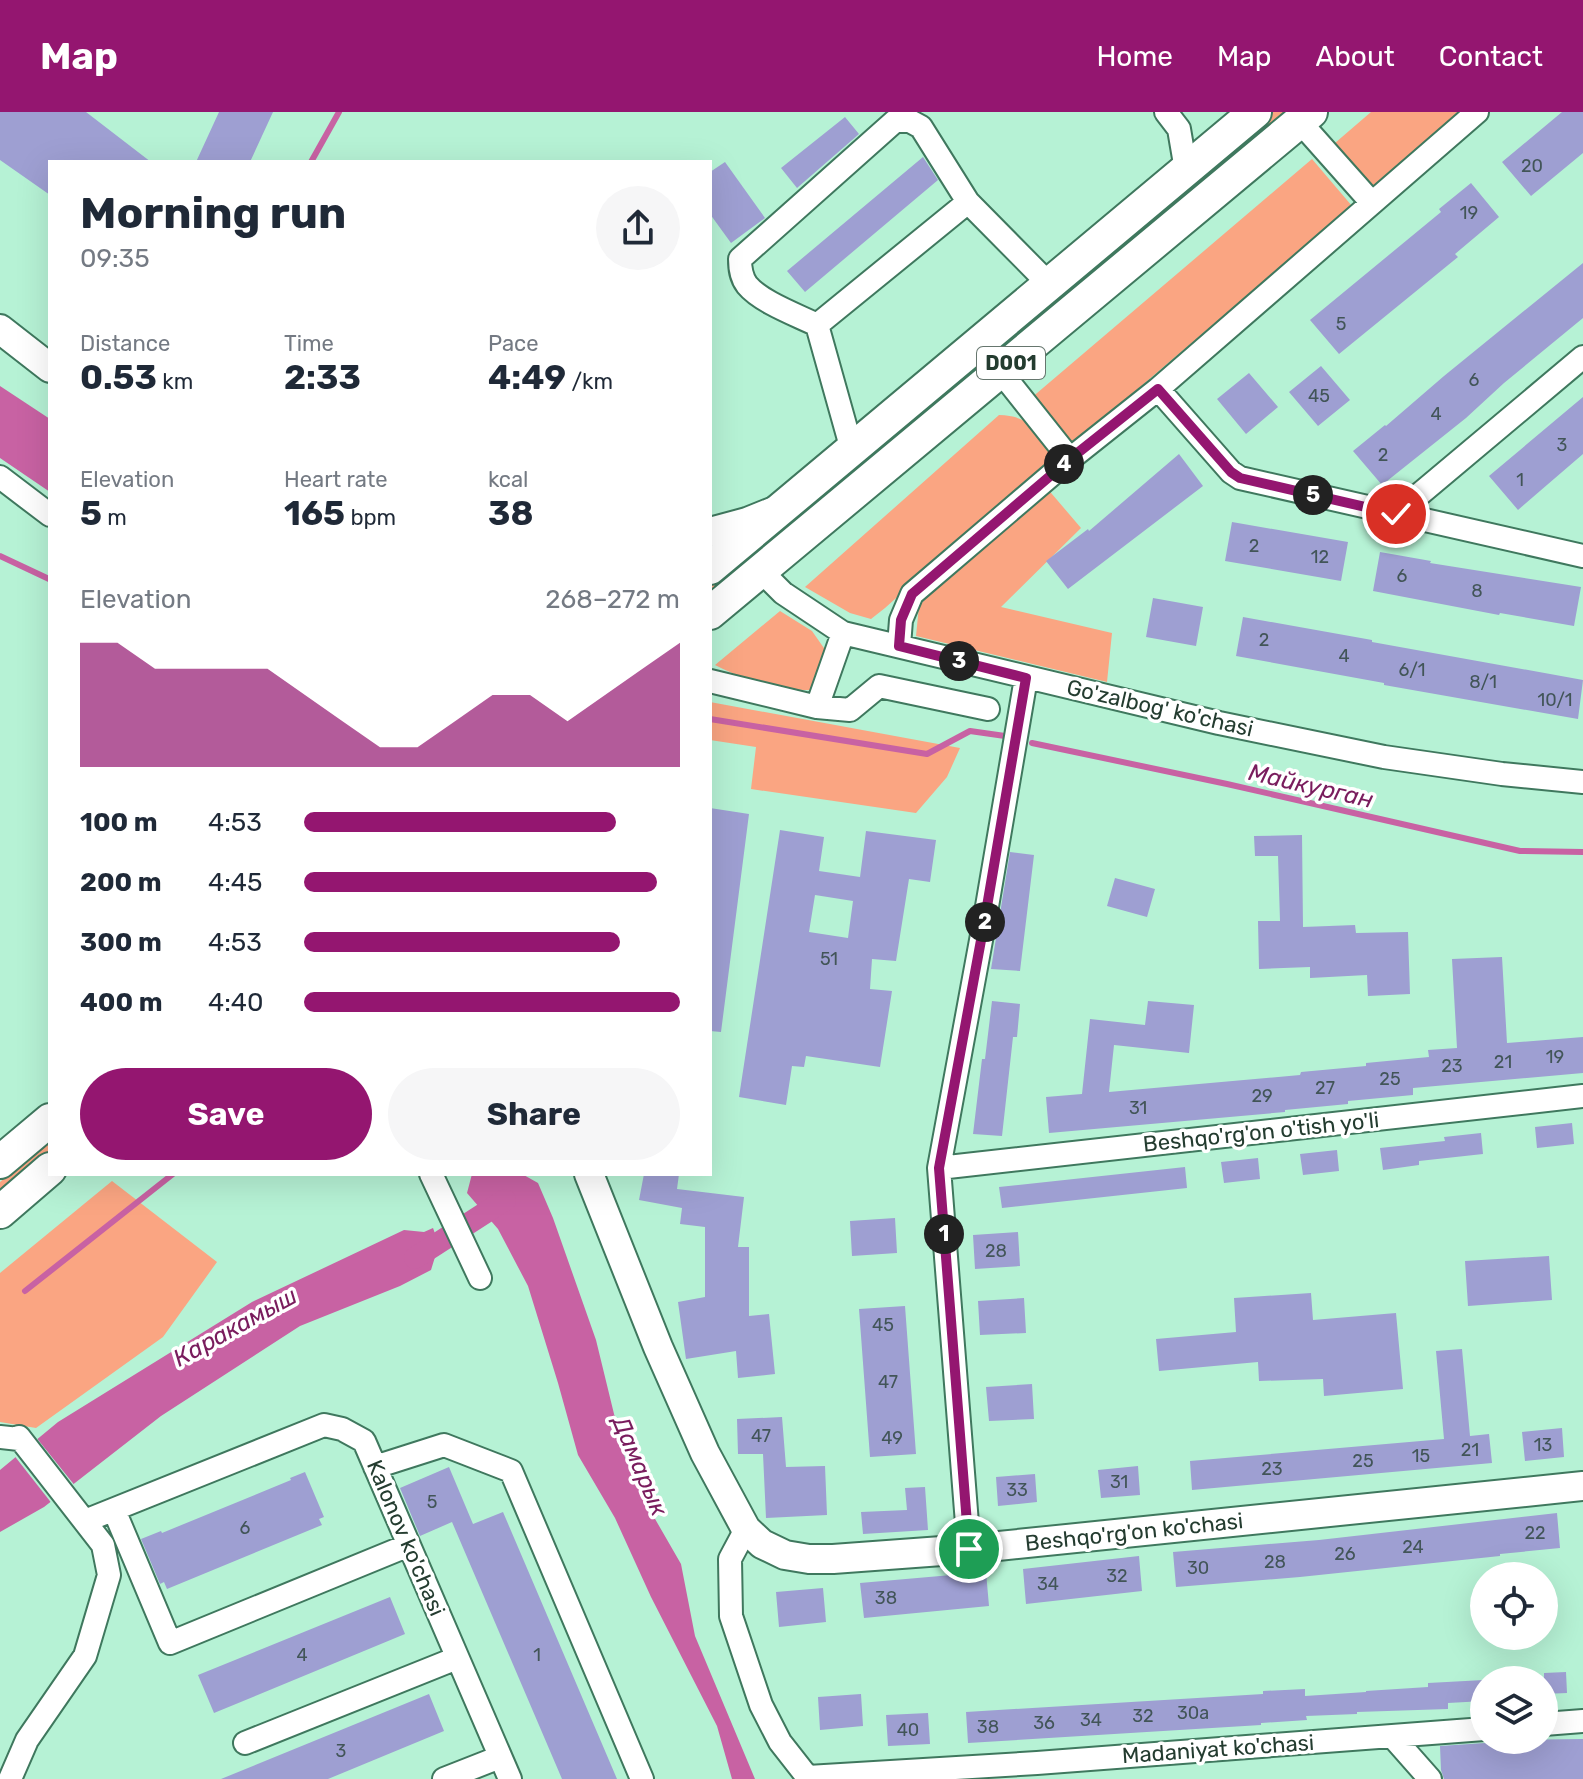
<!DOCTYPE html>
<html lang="en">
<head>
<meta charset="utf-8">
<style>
  :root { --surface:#fff; --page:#f6f6f7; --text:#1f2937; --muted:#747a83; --accent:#941670 }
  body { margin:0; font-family:Rubik,sans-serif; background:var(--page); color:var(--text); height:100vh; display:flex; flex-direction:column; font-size:30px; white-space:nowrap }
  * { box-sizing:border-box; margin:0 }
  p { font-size:26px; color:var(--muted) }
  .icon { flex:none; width:44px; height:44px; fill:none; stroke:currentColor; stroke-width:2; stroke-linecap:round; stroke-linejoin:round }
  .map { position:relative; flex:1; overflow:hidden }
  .details { position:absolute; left:48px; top:48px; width:664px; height:1016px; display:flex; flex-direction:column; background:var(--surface); border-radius:0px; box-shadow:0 8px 32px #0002 }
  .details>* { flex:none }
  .buttons { position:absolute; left:1470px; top:1450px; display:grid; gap:16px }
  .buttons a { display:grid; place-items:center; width:88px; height:88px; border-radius:50%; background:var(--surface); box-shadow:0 8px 32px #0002; font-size:40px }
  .pin { position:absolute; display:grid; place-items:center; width:68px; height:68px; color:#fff; margin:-34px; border:4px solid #fff; border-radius:50%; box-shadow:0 2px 8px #0007 }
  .km { position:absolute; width:40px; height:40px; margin:-20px; border-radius:50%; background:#222; color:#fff; font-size:22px; line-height:40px; text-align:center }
  .round { display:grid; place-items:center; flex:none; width:84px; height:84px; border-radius:42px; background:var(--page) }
  .head { display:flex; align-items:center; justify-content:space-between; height:136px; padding:0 32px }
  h1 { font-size:44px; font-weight:700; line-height:60px }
  .stats { display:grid; grid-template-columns:repeat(3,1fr); gap:12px; height:136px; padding:8px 32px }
  .stats div { display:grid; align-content:center }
  .stats b { font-size:34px; font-weight:700 }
  .stats small { font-size:22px; font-weight:400 }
  .stats p { font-size:22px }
  .chart { height:224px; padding:16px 32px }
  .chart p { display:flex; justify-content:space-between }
  .chart svg { width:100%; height:144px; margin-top:8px; fill:var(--accent); opacity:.7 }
  .cta { display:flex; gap:16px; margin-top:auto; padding:16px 32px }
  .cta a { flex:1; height:92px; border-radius:48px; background:var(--accent); color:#fff; font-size:32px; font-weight:700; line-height:92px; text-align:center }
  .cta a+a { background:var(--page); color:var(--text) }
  ul { padding:0 32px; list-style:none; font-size:26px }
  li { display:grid; grid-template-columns:128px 96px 1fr; align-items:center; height:60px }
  li i { height:20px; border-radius:10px; background:var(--accent) }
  header { display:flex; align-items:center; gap:48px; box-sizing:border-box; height:112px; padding:0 40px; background:var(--accent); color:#fff }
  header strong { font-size:38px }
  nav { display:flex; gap:44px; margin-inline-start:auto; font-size:28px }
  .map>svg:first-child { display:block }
</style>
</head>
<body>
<header>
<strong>Map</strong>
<nav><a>Home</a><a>Map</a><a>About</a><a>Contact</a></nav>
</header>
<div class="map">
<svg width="1583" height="1667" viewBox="0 0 1583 1667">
  <rect width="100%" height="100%" fill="#b6f2d5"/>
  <path fill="#faa582" d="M1272,0h26l-321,268 -10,-12z
    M1371,0h91l-87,76 -40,-45z
    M1312,47l40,47 -281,240 -41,-47z
    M999,303c29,1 34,12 52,33l-1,12 -165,148 -14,11 -21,-6 -45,-26z
    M907,306l8,10 -205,173v-17z
    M1046,375l35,41 -80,79 111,26 -5,49 -191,-46 3,-30 30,-33z
    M780,499l32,20 14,20 -14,39c-41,0 -60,-7 -97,-25z
    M710,590l250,46 -13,29 -31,36 -165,-24 5,-42 -46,-7z
    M50,1028v17l-50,42v-17z
    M112,1069l105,81 -54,75 -127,91 -36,-6v-149z"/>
  <path fill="#c862a3" d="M0,274l50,33v73l-50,-34z
    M472,1062h50l16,9 15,35 43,122 28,115 19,43 38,66 14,72 60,143h-23l-15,-53 -66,-129 -36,-79 -37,-63 -20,-72 -30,-97 -30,-57 -31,-36z
    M433,1116l9,25 -7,4 -4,13 -31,16 -100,40 -139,90 -117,91 -44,25v-62l58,-48 194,-120 152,-72 20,2z"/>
  <path fill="#b6f2d5" d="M35,1324l41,51 -23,18 -40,-51z"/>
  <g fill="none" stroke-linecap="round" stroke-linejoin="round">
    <path stroke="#c862a3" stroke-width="6" d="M311,50l28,-50
      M0,444l49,23
      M710,607l217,35 43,-23 35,5
      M1032,631l195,41 293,67 63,1
      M25,1179l148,-117"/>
    <path stroke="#c862a3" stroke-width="22" d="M415,1146l90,-58"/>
  </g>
  <path fill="#9e9fd2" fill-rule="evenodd" d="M0,0h86l65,50h-101v33l-50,-35z
    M219,0h54l-23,50h-54z
    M1562,0h21v41l-52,43 -29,-34z
    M845,5l14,17 -62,54 -16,-20z
    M923,45l15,23 -133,112 -18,-21z
    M725,50l40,56 -34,25 -21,-29v-42z
    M1471,71l28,34 -44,37 3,3 -119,97 -29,-34 131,-108 -2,-3z
    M1583,151v55l-79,65 -38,35 -84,67 -29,-34 32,-26 1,1 58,-50z
    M1321,254l29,34 -32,26 -29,-34z
    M1249,261l29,34 -32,27 -29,-35z
    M1583,285v57l-65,56 -29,-34z
    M1179,342l24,32 -135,103 -22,-28 42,-32 1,2z
    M1232,410l116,20 -7,39 -116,-20z
    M1380,440l51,9 -1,2 151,24 -7,39 -74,-13 -1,2 -126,-24z
    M1153,486l50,9 -7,39 -50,-9z
    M1243,505l129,23v2l211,38 -5,39 -194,-34v-2l-148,-27z
    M710,696l39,6 -28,218 -11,-1z
    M780,718l44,7 -5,34 41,6 6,-46 70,9 -6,42 -21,-3 -13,82 -24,-2 -2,30 22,2 -12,76 -74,-11 -2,11 -12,-1 -6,39 -47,-8zM815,783l38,6 -5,37 -39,-6z
    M1302,723l1,92 52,-2 1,8 52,-1 2,62 -42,2 -1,-21 -57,3v-11l-51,2 -1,-48h22l-2,-65h-23l-1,-20z
    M1010,740l24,3 -14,116 -29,-2z
    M1115,766l40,11 -8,28 -40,-11z
    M1502,845l5,86 76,-6v36l-170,15v7l-65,6v3l-63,6v2l-236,21 -3,-36 36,-3 8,-75 55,6 3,-24 46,4 -5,48 -75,-8 -5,47 191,-17 1,-3 65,-6v-3l63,-6 -1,-7 29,-2 -5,-89z
    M992,889l28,3 -3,33h-4l-11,99 -29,-2 9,-75h3z
    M1572,1011l2,21 -37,4 -2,-21z
    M1481,1021l2,21 -64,7v4l-36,5 -3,-22 65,-7 -1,-4z
    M1337,1038l2,21 -36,4 -3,-21z
    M1258,1046l2,21 -36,4 -3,-21z
    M1185,1055l2,21 -185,20 -3,-21z
    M644,1062h35l-2,15 67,8 -6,50h11v69l20,-2 6,60 -37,4 -2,-27 -50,8 -8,-57 27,-5v-70l-25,-3 2,-16 -43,-8z
    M895,1106l2,35 -45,3 -2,-35z
    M1018,1120l2,34 -45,3 -2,-34z
    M1549,1144l3,44 -84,6 -3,-45z
    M1311,1181l2,27 83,-7 7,76 -79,7 -1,-17 -64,2 -1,-19 -99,9 -3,-32 80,-7 -2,-34z
    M1024,1186l2,35 -46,2 -2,-34z
    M905,1194l11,148 -46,3 -11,-148z
    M1462,1237l8,87 19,-2 3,29 -300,27 -2,-29 254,-22 -8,-88z
    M1032,1272l2,35 -45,2 -3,-34z
    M782,1305l4,50 39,-1 2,49 -61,3 -3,-64h-25l-1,-35z
    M1562,1316l2,29 -39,4 -3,-29z
    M1138,1354l2,29 -39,3 -3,-28z
    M449,1355l24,57 30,-12 114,267h-55l-110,-257 -32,14 -20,-48z
    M305,1360l19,45 -5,2 3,6 -155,64 -3,-7 -4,2 -19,-45 20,-8 1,2 129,-53 -1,-2z
    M1035,1362l2,28 -39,4 -2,-29z
    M925,1375l3,43 -65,4 -2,-22 46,-2 -2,-22z
    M1557,1401l3,35 -60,6v2l-200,21 -124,10 -3,-35 146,-12z
    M1139,1444l3,35 -116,13 -3,-35z
    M986,1460l3,34 -125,12 -4,-35z
    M823,1476l3,34 -47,5 -3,-35z
    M390,1485l15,37 -191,79 -16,-38z
    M1566,1560l1,21 -23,1v-21z
    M1484,1568v21l-36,2v6l-91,3v2l-51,2 1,4 -46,3v2l-293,18 -2,-31 297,-18v-3l42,-2v7l61,-4v-1l62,-4v-4z
    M429,1582l15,37 -116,48h-107z
    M861,1582l2,32 -43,4 -2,-33z
    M928,1601l2,31 -42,2 -2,-31z
    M1583,1627v40h-139l-3,-9 -1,-24 45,-3 8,-3z"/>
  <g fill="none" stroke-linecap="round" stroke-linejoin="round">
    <g stroke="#3f785e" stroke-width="26">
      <path id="minor" d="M1166,0l13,17 7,41
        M1300,10l72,81
        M817,213c-20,-10 -56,-23 -70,-40 -6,-8 -7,-16 -7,-26l155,-138h15l11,6 47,75
        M1000,259l70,88
        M1158,277l73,83 9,6 343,78
        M852,338l-35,-125 151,-123 81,82
        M0,365l50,38
        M1396,402l187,-157
        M761,459l22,22 60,40 376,90 165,34 118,17 81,8
        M899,534l2,-26 11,-26 158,-135 88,-70 319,-277
        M710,569l107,26 33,3 29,-24 109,23
        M817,595l26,-74
        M939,1056l644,-72
        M431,1062l49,104
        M0,1325l19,2v-2l84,108 6,30 -24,81 -58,84 -17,39
        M375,1355l69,-22 67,26 131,308
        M114,1398l56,133 239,-98
        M85,1409l239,-96 18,4 22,12 146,338
        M746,1417l-16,30 1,57 30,89 19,37 29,37
        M969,1437l-30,-381 45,-244 42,-246
        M1544,1612l39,-3
        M1392,1624l38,43
        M245,1631l212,-85
        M808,1665l229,-14 447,-34
        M444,1667l56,-22"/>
    </g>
    <g stroke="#3f785e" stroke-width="32">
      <path id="major" d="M0,217l50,39
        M710,420l37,-10 25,-10
        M589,1062l69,173 47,106 41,76 16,15 23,11 24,4h24l136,-10 614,-63"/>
    </g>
    <g stroke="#3f785e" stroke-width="36">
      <path id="highway" d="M710,456l545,-456
        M710,501l601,-501
        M0,1050l50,-42
        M0,1100l50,-43"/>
    </g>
    <use href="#minor" stroke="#fff" stroke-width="22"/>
    <use href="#major" stroke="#fff" stroke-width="28"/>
    <use href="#highway" stroke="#fff" stroke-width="32"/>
  </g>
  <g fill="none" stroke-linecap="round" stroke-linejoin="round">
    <g stroke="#fff" stroke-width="16">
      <path id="route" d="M969,1437l-30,-381 45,-244 42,-246 -127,-32 2,-26 11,-26 158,-135 88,-70 73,83 9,6 156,36"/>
    </g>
    <use href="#route" stroke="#941670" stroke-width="10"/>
  </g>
  <g text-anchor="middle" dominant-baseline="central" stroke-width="7" stroke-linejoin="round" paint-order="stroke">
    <g font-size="18" fill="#425558">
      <text x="1532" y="54">20</text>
      <text x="1469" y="101">19</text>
      <text x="1341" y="212">5</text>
      <text x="1474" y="268">6</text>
      <text x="1319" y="284">45</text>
      <text x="1436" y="302">4</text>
      <text x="1562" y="333">3</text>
      <text x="1383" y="343">2</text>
      <text x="1520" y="368">1</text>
      <text x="1254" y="434">2</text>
      <text x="1320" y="445">12</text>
      <text x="1402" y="464">6</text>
      <text x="1477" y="479">8</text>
      <text x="1264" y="528">2</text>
      <text x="1344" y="544">4</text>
      <text x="1412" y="558">6/1</text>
      <text x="1483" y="570">8/1</text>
      <text x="1555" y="588">10/1</text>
      <text x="829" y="847">51</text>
      <text x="1555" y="945">19</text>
      <text x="1503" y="950">21</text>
      <text x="1452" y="954">23</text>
      <text x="1390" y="967">25</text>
      <text x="1325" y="976">27</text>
      <text x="1262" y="984">29</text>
      <text x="1138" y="996">31</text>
      <text x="996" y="1139">28</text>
      <text x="883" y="1213">45</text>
      <text x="888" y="1270">47</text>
      <text x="761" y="1324">47</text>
      <text x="892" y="1326">49</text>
      <text x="1543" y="1333">13</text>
      <text x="1470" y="1338">21</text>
      <text x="1421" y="1344">15</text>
      <text x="1363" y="1349">25</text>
      <text x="1272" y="1357">23</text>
      <text x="1119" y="1370">31</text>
      <text x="1017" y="1378">33</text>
      <text x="432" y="1390">5</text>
      <text x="245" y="1416">6</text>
      <text x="1535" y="1421">22</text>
      <text x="1413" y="1435">24</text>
      <text x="1345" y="1442">26</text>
      <text x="1275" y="1450">28</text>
      <text x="1198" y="1456">30</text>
      <text x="1117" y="1464">32</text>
      <text x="1048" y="1472">34</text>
      <text x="886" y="1486">38</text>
      <text x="302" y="1543">4</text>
      <text x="537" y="1543">1</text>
      <text x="1193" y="1601">30a</text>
      <text x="1143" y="1604">32</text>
      <text x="1091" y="1608">34</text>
      <text x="1044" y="1611">36</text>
      <text x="988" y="1615">38</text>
      <text x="908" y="1618">40</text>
      <text x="341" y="1639">3</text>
    </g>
    <rect fill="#fff" stroke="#66766e" stroke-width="2" x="977" y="235" width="68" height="32" rx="6"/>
    <g font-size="20" font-weight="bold" fill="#243c30">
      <text x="1011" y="251">D001</text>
    </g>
    <g font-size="22" fill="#243c30" stroke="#fff">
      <text transform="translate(1160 596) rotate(13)">Go'zalbog' ko'chasi</text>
      <text transform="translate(1261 1020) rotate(-6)">Beshqo'rg'on o'tish yo'li</text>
      <text transform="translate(1134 1420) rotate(-6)">Beshqo'rg'on ko'chasi</text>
      <text transform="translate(406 1426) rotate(67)">Kalonov ko'chasi</text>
      <text transform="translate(1218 1637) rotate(-4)">Madaniyat ko'chasi</text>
    </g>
    <g font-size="24" font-style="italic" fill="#791c5d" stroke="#fff">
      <text transform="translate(1311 674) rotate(13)">Майкурган</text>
      <text transform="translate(235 1215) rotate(-29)">Каракамыш</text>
      <text transform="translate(640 1354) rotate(67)">Дамарык</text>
    </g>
  </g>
</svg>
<div class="buttons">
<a><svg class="icon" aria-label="locate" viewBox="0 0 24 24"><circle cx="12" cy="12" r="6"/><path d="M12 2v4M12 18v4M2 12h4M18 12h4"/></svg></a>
<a><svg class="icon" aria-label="layers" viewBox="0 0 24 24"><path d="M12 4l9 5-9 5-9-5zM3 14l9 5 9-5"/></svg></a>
</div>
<div class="pin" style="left:969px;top:1437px;background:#1e9e55"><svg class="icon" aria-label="arrive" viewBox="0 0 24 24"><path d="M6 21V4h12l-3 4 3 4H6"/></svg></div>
<div class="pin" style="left:1396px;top:402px;background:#d93025"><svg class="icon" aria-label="check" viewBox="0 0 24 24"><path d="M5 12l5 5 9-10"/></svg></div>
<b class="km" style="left:944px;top:1122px">1</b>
<b class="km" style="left:985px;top:810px">2</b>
<b class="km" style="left:959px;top:549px">3</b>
<b class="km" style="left:1064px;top:352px">4</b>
<b class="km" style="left:1313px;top:383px">5</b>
<section class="details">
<div class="head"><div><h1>Morning run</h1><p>09:35</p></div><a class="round"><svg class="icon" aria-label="share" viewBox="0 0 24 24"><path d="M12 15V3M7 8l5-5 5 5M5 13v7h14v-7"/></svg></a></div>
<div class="stats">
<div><p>Distance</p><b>0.53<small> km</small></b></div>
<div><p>Time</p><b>2:33</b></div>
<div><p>Pace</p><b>4:49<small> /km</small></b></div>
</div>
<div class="stats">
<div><p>Elevation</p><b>5<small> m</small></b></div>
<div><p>Heart rate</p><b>165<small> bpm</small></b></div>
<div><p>kcal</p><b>38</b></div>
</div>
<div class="chart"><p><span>Elevation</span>268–272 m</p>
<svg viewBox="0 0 160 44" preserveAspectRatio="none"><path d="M0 44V6L10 6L20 14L30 14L40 14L50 14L60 22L70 30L80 38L90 38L100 30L110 22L120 22L130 30L140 22L150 14L160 6V44z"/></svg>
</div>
<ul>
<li><b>100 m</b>4:53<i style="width:83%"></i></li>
<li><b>200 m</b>4:45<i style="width:94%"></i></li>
<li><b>300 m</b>4:53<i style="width:84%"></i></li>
<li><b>400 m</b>4:40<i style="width:100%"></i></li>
</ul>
<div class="cta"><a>Save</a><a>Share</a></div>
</section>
</div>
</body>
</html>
